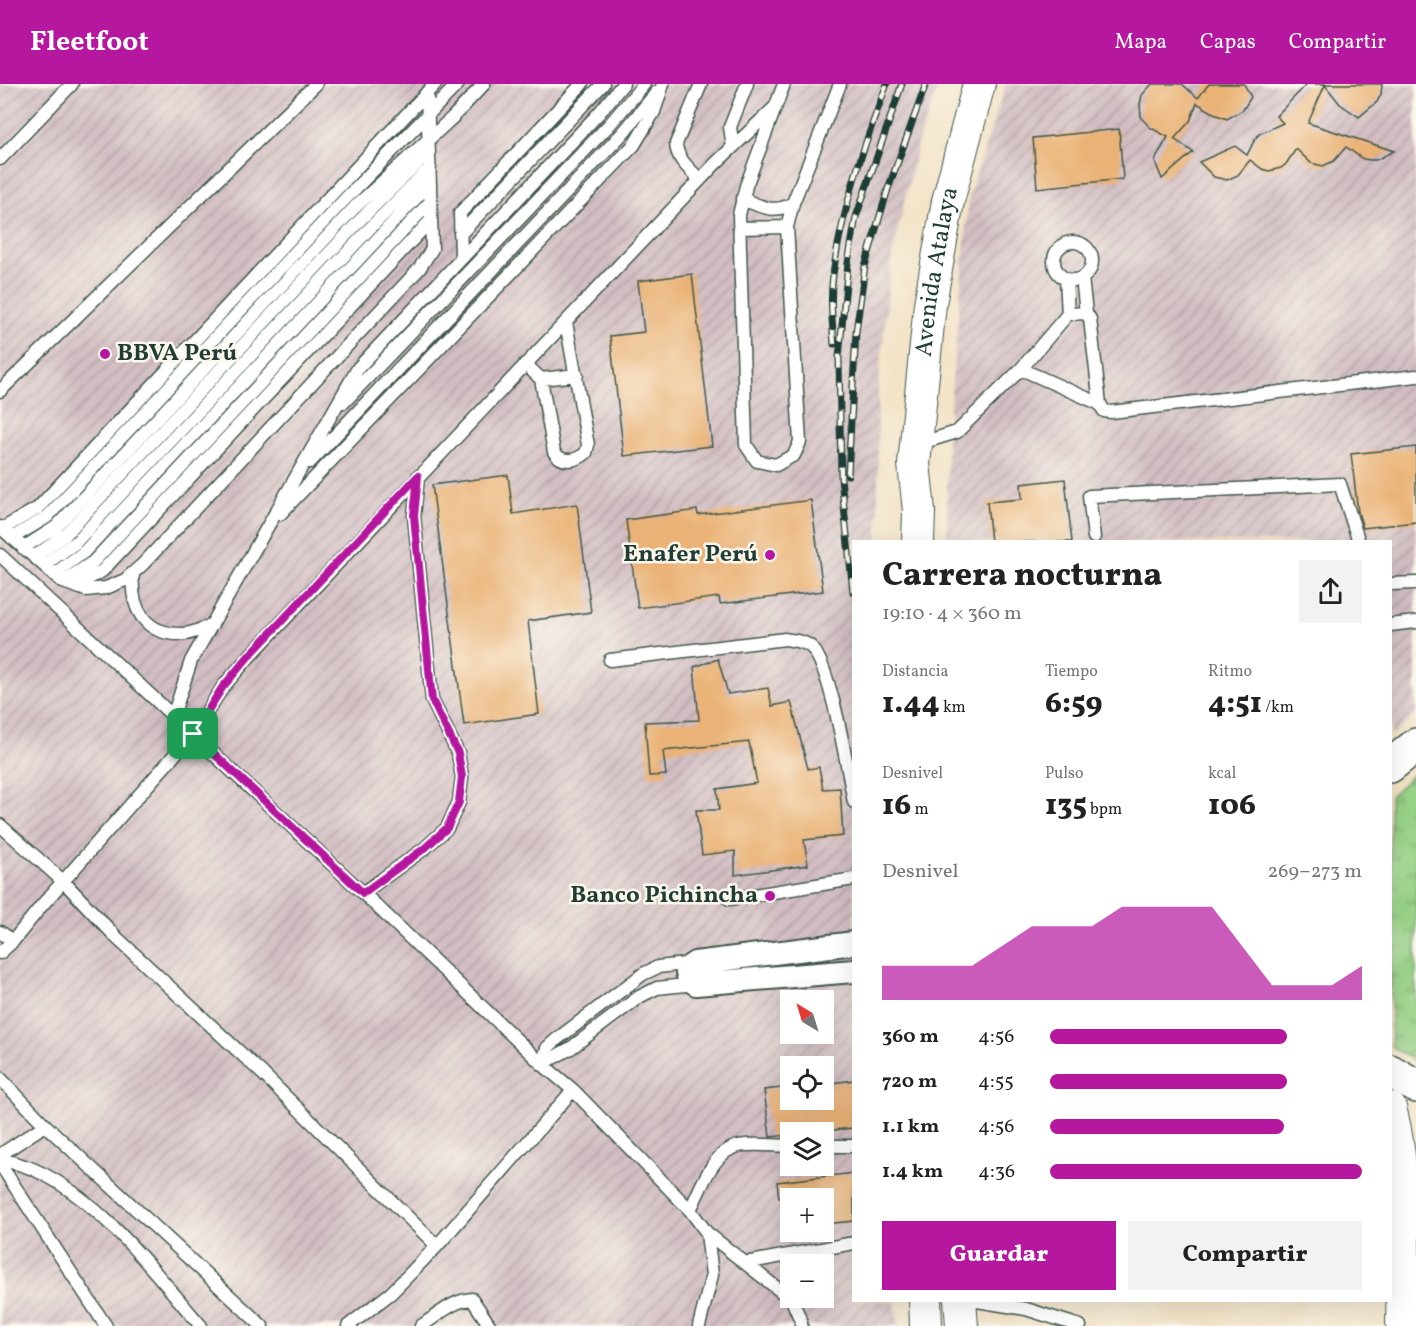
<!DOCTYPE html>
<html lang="es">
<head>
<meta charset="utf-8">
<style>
  :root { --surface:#fff; --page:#f2f2f2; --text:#222; --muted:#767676; --accent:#b5179e }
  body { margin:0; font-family:Vollkorn,serif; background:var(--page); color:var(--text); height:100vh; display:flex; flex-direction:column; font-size:22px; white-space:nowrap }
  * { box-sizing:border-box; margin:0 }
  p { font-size:20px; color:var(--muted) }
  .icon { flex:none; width:33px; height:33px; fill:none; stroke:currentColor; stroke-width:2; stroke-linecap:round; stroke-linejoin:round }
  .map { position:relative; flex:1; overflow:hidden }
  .side { position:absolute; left:852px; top:456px; width:540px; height:762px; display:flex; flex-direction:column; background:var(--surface); border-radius:0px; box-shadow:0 6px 24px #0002 }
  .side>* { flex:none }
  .needle { width:39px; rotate:322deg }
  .controls { position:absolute; left:780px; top:906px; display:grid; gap:12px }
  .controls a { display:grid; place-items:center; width:54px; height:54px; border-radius:0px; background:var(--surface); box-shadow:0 6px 24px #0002; font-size:30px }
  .pin { position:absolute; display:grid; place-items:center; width:51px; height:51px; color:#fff; margin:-26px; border-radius:12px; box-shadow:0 3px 9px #0006 }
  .round { display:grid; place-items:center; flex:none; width:63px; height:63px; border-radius:0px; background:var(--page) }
  .summary { display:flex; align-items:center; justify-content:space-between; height:102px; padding:0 30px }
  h1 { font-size:33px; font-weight:800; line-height:45px }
  .metrics { display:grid; grid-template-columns:repeat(3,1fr); gap:9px; height:102px; padding:6px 30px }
  .metrics div { display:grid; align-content:center }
  .metrics b { font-size:30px; font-weight:800 }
  .metrics small { font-size:16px; font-weight:400 }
  .metrics p { font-size:16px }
  .chart { height:168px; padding:12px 30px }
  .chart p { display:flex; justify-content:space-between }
  .chart svg { width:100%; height:108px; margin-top:6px; fill:var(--accent); opacity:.7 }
  .primary-button { display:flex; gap:12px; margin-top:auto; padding:12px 30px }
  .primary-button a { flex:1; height:69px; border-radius:0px; background:var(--accent); color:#fff; font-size:24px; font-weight:800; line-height:69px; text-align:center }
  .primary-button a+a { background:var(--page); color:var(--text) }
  ul { padding:0 30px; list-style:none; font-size:20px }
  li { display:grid; grid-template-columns:96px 72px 1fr; align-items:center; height:45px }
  li i { height:15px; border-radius:8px; background:var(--accent) }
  header { display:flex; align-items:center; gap:36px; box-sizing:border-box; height:84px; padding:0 30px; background:var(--accent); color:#fff }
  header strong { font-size:28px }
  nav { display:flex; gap:33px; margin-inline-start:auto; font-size:21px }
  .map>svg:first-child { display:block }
</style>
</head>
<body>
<header>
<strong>Fleetfoot</strong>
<nav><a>Mapa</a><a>Capas</a><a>Compartir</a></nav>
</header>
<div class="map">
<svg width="1416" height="1242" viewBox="0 0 1416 1242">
  <defs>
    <pattern id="industrial-furrows" width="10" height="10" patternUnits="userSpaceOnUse" patternTransform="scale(1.5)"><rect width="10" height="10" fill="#d2bec2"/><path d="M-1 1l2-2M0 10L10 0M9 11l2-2" fill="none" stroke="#aa9c9e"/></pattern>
    <pattern id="grass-tufts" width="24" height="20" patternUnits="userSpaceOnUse" patternTransform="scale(1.5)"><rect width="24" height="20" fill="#98d387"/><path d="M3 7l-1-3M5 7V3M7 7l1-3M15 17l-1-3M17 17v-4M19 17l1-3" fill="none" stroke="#7bac6f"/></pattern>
  </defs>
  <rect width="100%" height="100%" fill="#fbf7ec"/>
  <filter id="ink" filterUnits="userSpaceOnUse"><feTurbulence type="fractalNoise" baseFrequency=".0167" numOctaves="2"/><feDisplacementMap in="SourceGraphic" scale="12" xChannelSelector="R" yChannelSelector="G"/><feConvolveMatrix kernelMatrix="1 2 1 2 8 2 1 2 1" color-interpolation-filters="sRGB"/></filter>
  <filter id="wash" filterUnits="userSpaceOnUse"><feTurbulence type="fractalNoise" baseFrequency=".008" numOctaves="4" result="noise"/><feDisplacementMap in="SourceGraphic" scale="24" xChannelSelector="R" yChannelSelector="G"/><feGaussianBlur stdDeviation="1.35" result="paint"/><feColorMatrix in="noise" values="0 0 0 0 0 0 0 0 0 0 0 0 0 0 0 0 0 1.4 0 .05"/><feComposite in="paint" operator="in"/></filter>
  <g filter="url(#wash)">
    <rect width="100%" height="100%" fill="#f3e3c7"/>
    <path fill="url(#industrial-furrows)" fill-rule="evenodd" d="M0,0h939l-21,58 -26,113 -14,137v149l-24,1v758l40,1 5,25h-899zM790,916h34v34h-34zM790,982h34v34h-34zM790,1048h34v34h-34zM790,1114h34v34h-34zM790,1180h34v34h-34z
      M1006,0h410v630l-25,22 -1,-194h-443v-105l22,-241z"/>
    <path fill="url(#grass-tufts)" stroke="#5c885e" stroke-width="1.5" d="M1416,688v290l-25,-16 -1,-250z"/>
    <g id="blocks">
      <path fill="#eab276" d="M1152,0h30l16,14 11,-14h35l7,13 -8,13 -16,9 -10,-4 -20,-12 -7,18 -16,18 19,13 -31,27 -7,-17 2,-6 11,-19 -17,-9 -10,-10 -1,-14 2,-9z
        M1307,0h75l-1,10 -4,8 -18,15 -19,-13 -15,-19 -17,38 86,28 -18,9h-6l-7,-1 -17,-12 -12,14 -11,5 -12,-3 -15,-14 -10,15 -5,4 -12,3 -7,-2 -12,-9 -12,15 -11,5 -13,-3 -15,-15 36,-16 12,9 8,-16 4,-5 24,-11 -7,-7z
        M1119,45l4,50 -86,9 -4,-50z
        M692,190l20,172 -88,10 -14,-120 34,-4 -6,-51z
        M1416,363v75l-53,6 -5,-16 -7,-58z
        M508,391l5,39 64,-10 14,108 -63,9 11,93 -75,11 -32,-240z
        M1065,395l7,63h-81l-4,-40 35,-3 -1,-15z
        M811,416l12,91 -103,13 -1,-7 -81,11 -12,-88 71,-10 1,5z
        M718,575l10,35 40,-6 4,18 19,-4 17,67 11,-2 4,22 17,-1 3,48 -39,4 4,25 -73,10v-24l-33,4 -6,-45h23l-2,-21 40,-6 -8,-41 -86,9 3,24 -17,1 -4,-54 54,-2 -5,-53z
        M854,996v48l-42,4h-22v3l-20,2 -6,-47 26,-3v13h34v-16z
        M854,1089v48l-30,3v-26h-45l-2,-16z"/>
    </g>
  </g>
  <g filter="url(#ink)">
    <use href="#blocks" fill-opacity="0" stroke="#3f564a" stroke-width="1.5"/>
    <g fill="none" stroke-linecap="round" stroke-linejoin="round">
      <g stroke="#3f564a" stroke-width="15">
        <path id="lane" d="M784,0l-38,102 -7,29 7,230 11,16 19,4 18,-10 6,-13 -13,-215 6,-24 47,-119
          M733,63l-3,-20 17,-43
          M0,75l72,-75
          M700,96c-10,-11 -23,-20 -24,-36l25,-60
          M742,115c19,7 32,16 51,4
          M739,144l48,-1
          M460,150l143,-150
          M1054 177a19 19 0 1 1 38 0a19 19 0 1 1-38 0Z
          M461,174l-1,-45 122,-129
          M1082,194l4,35 4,6 10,85 4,7 7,1 305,-36
          M1066,195l2,35
          M525,280l16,15 13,73c8,12 22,9 32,1l2,-8 -22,-123
          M1021,285l79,35
          M541,295l36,-4
          M0,307l316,-307
          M344,318l266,-278 34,-40
          M918,360l39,-12 64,-63 47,-55 18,-1
          M310,378l312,-328 35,-42
          M280,430l354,-369 20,-33 9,-28
          M0,443l63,55 23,8 20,-2 19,-8 18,-16 276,-295 13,-20 -5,-157
          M2,445l36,-21 397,-424
          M1094,453l-5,-41 251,-12 19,58
          M12,454l35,-21 299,-319 112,-114
          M23,464l33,-21 299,-320 98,-90 31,-33
          M0,471l363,338 179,171 31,26 117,120 17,23 5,42 -13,51
          M34,473l31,-22 299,-319 65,-64
          M44,481l31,-22 298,-318 57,-57
          M133,489c-3,36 12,63 52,61 9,-1 18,-6 27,-9
          M54,490l30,-22 346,-369
          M63,498l30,-20 338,-361
          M1390,500l26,-1
          M75,502l27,-15 329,-351
          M1390,541l26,-3
          M610,576l175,-21c9,2 20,2 26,8 20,18 37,125 43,155
          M173,632l18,-55 167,-293 241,-255 24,-29
          M0,741l64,57 53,56 146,136 174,172
          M363,809l62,-45 22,-20 12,-26 3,-25 -4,-24 -26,-53 -18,-184 4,-40
          M729,815l125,-20
          M0,848l13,9
          M0,869l13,-12 30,-37 150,-170 29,-46 26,-30 467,-494 59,-56
          M542,980l5,-16 10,-9 86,-65 15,-7 36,-4
          M542,980l29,-16 68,-51 18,-9 38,-4
          M0,994l45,47 217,201
          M824,1062h30
          M0,1071l45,-30
          M0,1075c11,3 24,6 35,11 65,29 120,103 166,156
          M0,1080l106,162
          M690,1126c11,-21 22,-59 49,-64 16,-3 35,0 51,0
          M707,1149l85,67 9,21v5
          M745,1179l109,-20
          M971,1216l55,9 54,17
          M348,1242l43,-33 46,-47 136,-156
          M421,1242c16,-10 32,-26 51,-27l18,27"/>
      </g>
      <g stroke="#3f564a" stroke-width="26">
        <path id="street" d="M854,859l-159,20 -6,4 -2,6 3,7 6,4 158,-13"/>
      </g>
      <g stroke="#3f564a" stroke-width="34">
        <g id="secondary">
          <path id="s1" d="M918,458l1,-31 -5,-47 16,-160 18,-103 31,-117"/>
          <path d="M1390,1024c18,66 13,150 12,218"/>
          <path d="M925,1216l1,26"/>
          <path d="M960,1216l2,26"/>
        </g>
      </g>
      <g stroke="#3f564a" stroke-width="36">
        <path id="primary" d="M1390,682l26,-21
          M1390,987l26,15"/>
      </g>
      <use href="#lane" stroke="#fff" stroke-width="12"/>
      <use href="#street" stroke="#fff" stroke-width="22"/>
      <use href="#secondary" stroke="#fff" stroke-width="32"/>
      <use href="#primary" stroke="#fff" stroke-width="33"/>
      <g stroke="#1f3d34" stroke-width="7">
        <path id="rail" d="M834,260c-2,-23 -4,-47 -1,-69 9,-66 31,-130 54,-191
          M848,391l8,-143 9,-66 23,-77 38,-105
          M853,508l-12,-114 -2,-121 9,-94 8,-46 46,-133"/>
      </g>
      <use href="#rail" stroke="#fbf7ec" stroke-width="4.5" stroke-dasharray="14" stroke-linecap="butt"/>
    </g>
  </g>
  <g fill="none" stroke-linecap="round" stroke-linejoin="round" filter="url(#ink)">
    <g stroke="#fff" stroke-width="12">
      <path id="route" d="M418,392l-4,40 18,184 26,53 4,24 -3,25 -12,26 -22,20 -62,45 -170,-159 29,-46 26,-31z"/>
    </g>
    <use href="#route" stroke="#b5179e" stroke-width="8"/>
  </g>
  <g fill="#b5179e" stroke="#fbf7ec" stroke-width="2">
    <circle cx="105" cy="270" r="6"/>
    <circle cx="770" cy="471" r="6"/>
    <circle cx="770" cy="812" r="6"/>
  </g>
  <g text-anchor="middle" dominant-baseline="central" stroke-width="5" stroke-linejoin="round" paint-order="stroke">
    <g font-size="24" fill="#1f3d34" stroke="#fbf7ec">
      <text stroke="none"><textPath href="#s1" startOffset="272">Avenida Atalaya</textPath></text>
    </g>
    <g font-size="24" font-weight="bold" fill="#1f3d34" stroke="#fbf7ec" text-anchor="end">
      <text x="117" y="270" text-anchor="start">BBVA Perú</text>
      <text x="758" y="471">Enafer Perú</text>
      <text x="758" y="812">Banco Pichincha</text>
    </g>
  </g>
</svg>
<div class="controls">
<a><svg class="needle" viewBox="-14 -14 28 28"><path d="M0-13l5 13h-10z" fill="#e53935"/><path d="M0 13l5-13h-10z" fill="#767676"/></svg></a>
<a><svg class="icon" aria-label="locate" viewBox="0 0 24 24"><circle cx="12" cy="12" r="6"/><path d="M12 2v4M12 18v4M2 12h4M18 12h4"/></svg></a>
<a><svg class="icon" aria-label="layers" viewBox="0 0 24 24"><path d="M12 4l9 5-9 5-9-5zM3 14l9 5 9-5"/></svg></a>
<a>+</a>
<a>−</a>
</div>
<div class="pin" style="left:193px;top:650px;background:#1e9e55"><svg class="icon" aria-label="arrive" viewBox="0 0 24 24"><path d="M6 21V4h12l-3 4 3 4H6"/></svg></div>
<section class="side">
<div class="summary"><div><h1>Carrera nocturna</h1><p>19:10 · 4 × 360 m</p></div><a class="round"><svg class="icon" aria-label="share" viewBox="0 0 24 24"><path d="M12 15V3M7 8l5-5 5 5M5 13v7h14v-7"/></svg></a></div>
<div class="metrics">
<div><p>Distancia</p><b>1.44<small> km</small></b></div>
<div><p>Tiempo</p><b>6:59</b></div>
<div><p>Ritmo</p><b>4:51<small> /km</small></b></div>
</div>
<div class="metrics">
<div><p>Desnivel</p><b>16<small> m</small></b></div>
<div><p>Pulso</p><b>135<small> bpm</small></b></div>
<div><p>kcal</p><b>106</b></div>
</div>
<div class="chart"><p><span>Desnivel</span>269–273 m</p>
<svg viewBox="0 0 160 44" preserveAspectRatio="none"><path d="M0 44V30L10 30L20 30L30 30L40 22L50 14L60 14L70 14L80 6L90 6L100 6L110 6L120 22L130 38L140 38L150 38L160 30V44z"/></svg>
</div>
<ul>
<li><b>360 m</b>4:56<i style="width:76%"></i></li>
<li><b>720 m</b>4:55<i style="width:76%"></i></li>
<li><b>1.1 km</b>4:56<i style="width:75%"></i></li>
<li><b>1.4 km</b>4:36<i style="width:100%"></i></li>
</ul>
<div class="primary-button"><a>Guardar</a><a>Compartir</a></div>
</section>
</div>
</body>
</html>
